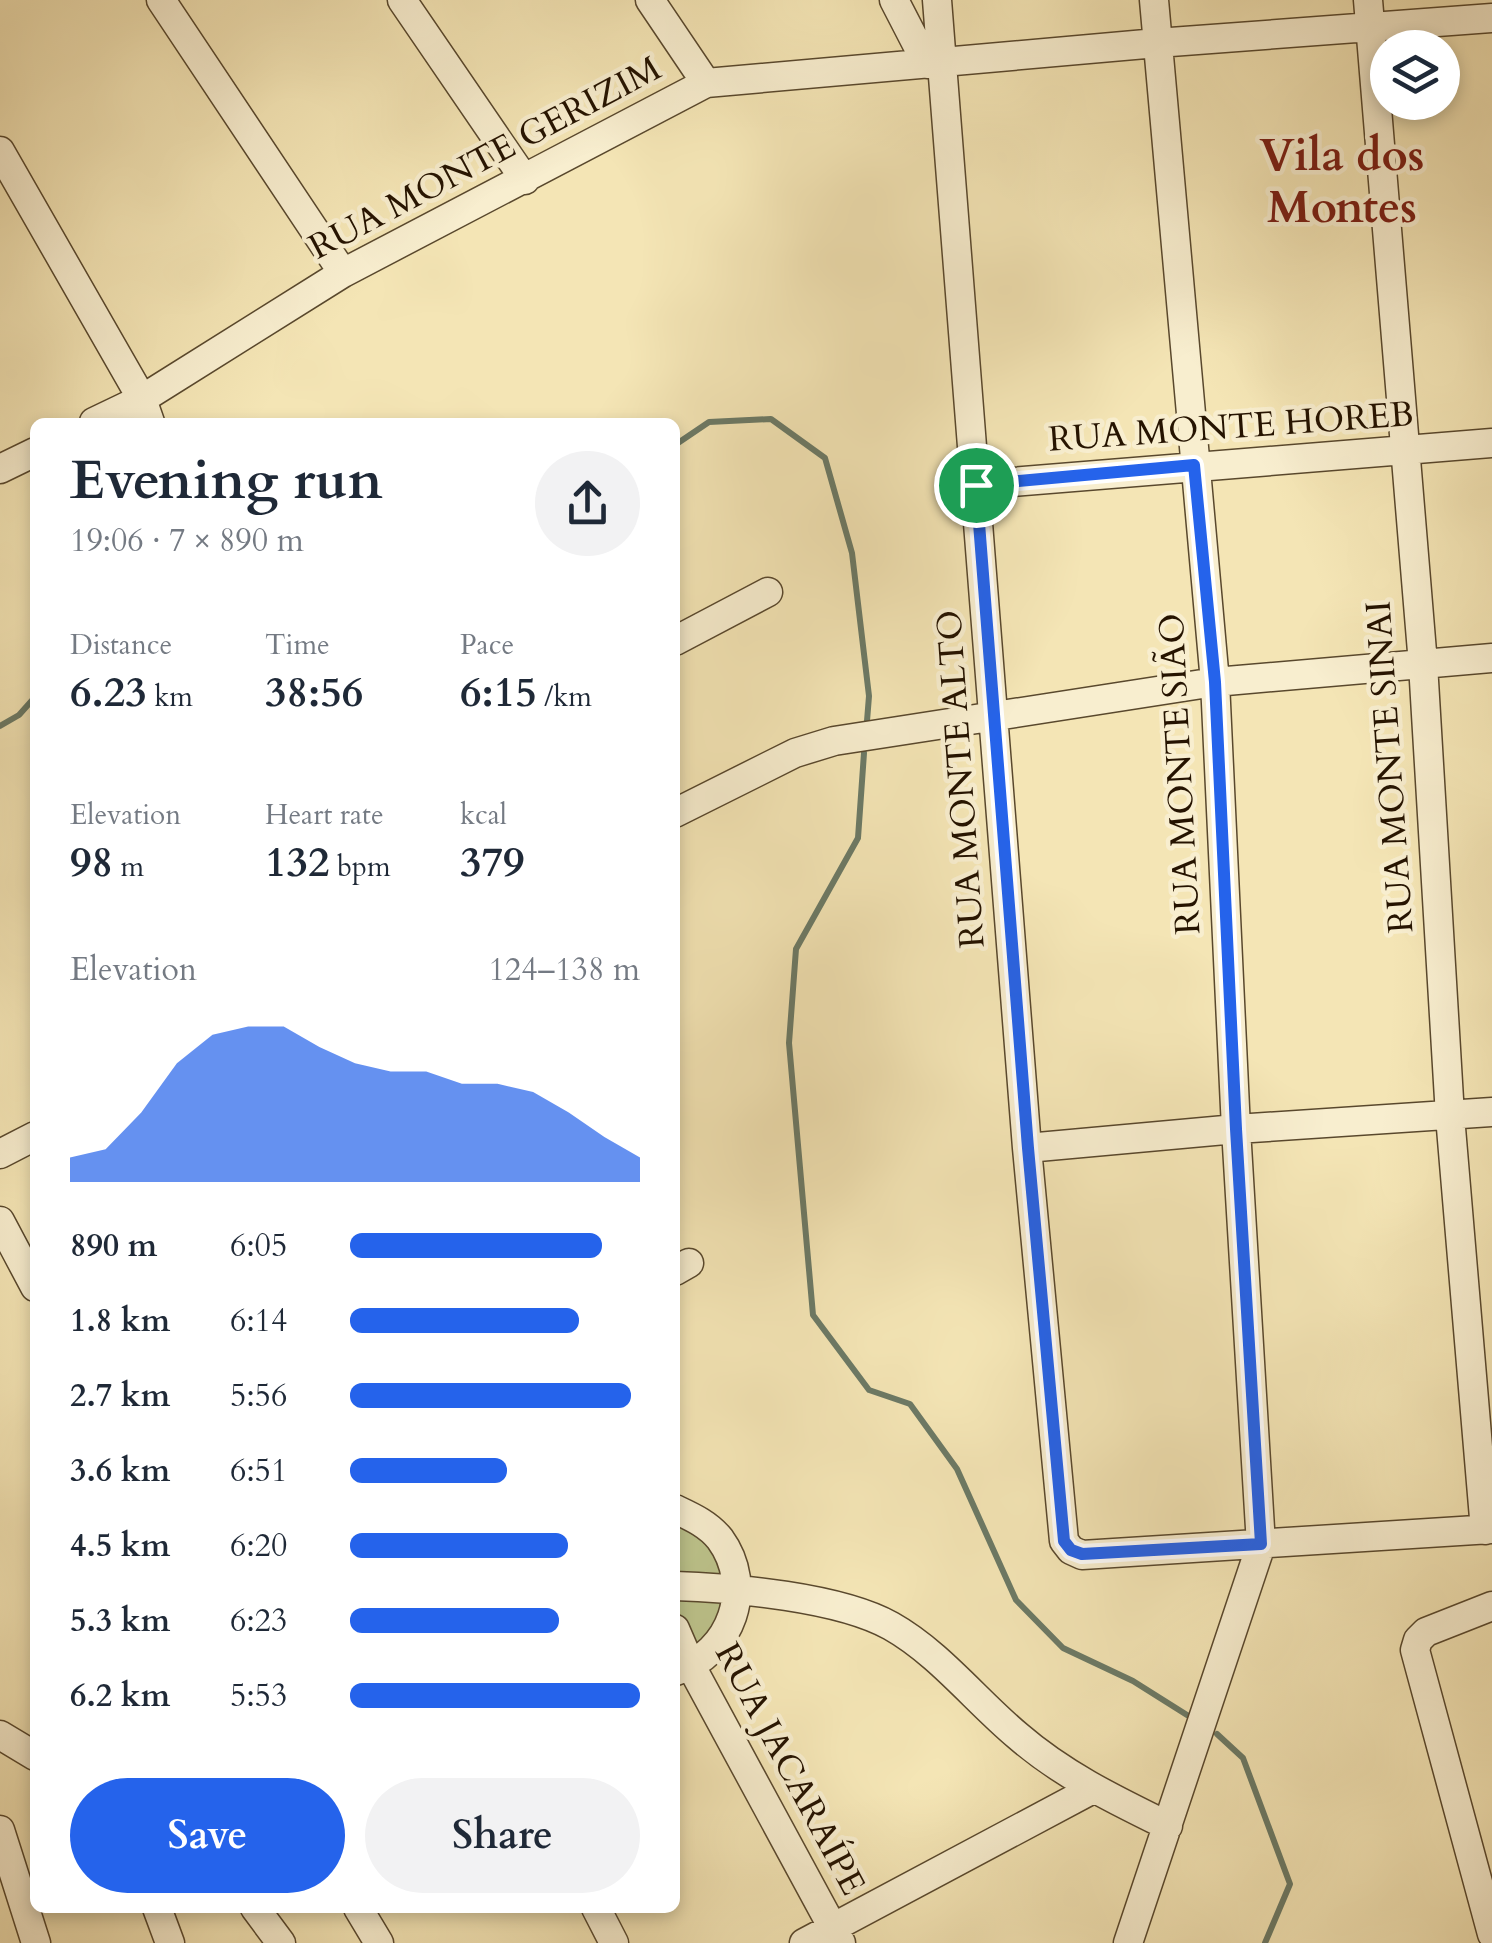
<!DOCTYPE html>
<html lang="en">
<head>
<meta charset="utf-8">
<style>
  :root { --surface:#fff; --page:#f2f2f3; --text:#1f2937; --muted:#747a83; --accent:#2563eb }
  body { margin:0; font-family:Cardo,serif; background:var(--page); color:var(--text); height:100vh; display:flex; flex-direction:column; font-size:38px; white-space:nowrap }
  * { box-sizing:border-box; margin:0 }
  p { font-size:32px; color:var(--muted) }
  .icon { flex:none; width:55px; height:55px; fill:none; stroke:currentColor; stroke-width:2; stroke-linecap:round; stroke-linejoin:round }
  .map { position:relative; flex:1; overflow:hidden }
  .panel { position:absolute; left:30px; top:418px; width:650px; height:1495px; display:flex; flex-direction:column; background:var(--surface); border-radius:15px; box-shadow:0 5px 15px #0003 }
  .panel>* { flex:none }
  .controls { position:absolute; left:1370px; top:30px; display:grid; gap:20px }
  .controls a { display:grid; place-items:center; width:90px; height:90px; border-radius:50%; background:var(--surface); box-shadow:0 5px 15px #0003; font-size:50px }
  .pin { position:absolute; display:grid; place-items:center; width:85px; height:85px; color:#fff; margin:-42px; border:5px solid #fff; border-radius:50%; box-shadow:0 2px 10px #0007 }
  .round { display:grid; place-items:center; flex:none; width:105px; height:105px; border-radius:52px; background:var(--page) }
  .head { display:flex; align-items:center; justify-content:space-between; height:170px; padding:0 40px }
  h1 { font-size:55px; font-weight:800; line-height:75px }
  .figures { display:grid; grid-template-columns:repeat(3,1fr); gap:15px; height:170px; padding:10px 40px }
  .figures div { display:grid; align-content:center }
  .figures b { font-size:42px; font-weight:800 }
  .figures small { font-size:28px; font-weight:400 }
  .figures p { font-size:28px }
  .chart { height:280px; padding:20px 40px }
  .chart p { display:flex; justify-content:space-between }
  .chart svg { width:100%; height:180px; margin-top:10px; fill:var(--accent); opacity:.7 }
  .cta { display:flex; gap:20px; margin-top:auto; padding:20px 40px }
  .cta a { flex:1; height:115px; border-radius:60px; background:var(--accent); color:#fff; font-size:40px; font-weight:800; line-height:115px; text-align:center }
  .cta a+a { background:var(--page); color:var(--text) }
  ul { padding:0 40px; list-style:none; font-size:32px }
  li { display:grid; grid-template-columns:160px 120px 1fr; align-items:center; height:75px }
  li i { height:25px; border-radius:12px; background:var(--accent) }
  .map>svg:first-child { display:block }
</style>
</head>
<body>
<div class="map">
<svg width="1492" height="1943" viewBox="0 0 1492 1943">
  <rect width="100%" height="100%" fill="#f4e5b5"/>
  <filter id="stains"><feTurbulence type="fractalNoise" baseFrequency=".002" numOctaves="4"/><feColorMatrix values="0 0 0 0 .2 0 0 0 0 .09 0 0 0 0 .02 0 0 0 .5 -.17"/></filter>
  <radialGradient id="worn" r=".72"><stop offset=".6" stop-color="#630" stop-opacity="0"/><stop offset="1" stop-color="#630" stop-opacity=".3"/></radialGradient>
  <path fill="#bdc48c" stroke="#716c46" stroke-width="2.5" d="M675,1515l21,9 32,42 -13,72 -40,26z"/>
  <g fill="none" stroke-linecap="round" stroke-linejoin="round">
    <path stroke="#6c7a66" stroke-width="6" d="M675,445l34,-23 62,-3 54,39 27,95 17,143 -2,25
      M0,726l19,-11 16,-18
      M864,753l-6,85 -62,111 -7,94 24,272 56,75 41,14 47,65 59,131 47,48 70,33 54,34
      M1217,1734l26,24 47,126 -25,59"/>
    <g stroke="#59482d" stroke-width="31">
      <path id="minor" d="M161,0l182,273
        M402,0l123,180
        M650,0l56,83
        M894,0l33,64
        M937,0l90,1148 37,393 7,9 11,5 410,-26
        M1368,0l55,664 27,452 35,414
        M0,151l142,248 8,23
        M94,422l48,-23 201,-126 363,-190 451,-40 335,-25
        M0,469l35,-17
        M975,485l517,-42
        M675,641l93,-49
        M675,813l120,-60 39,-12 381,-59 277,-24
        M1027,1148l209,-19 256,-17
        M0,1154l35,-18
        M0,1221l35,66
        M675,1271l14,-8
        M675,1509c17,8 33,15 45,30 35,48 12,114 -44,132
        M675,1586c60,2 164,11 216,40 48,27 85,75 127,110 45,39 97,64 150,90
        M1492,1606l-66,26 -8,8 -3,10 77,284
        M675,1629l16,37 150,277
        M0,1735l35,21
        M0,1830l36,113
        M157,1908l13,35
        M255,1908l26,35
        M358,1908l21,35
        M596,1908l18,35
        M804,1943l289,-154
        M1128,1943l133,-398 -25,-416 -21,-447 -61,-682"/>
    </g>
    <use href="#minor" stroke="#f8eecf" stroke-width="28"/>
  </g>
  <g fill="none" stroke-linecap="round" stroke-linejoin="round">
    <g stroke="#fff" stroke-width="20">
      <path id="route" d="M1194,465l21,217 21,447 25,415 -179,10 -11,-4 -7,-9 -36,-393 -52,-663z"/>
    </g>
    <use href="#route" stroke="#2563eb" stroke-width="12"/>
  </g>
  <g text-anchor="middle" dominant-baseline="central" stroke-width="9" stroke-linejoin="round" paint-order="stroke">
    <g font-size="35" fill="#251300" stroke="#f8eecf">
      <text transform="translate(485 158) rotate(-28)">RUA MONTE GERIZIM</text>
      <text transform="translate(1231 427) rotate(-4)">RUA MONTE HOREB</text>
      <text transform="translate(1390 767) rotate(-94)">RUA MONTE SINAI</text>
      <text transform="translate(1180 774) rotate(-93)">RUA MONTE SIÃO</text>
      <text transform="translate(961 779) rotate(-94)">RUA MONTE ALTO</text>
      <text transform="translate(790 1769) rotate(62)">RUA JACARAÍPE</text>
    </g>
    <g font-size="45" font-weight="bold" fill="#7a1f14" stroke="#f8eecf">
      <text x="1342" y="155">Vila dos<tspan x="1342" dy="52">Montes</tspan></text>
    </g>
  </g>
  <rect width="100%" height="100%" filter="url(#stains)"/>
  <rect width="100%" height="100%" fill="url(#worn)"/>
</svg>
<div class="controls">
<a><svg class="icon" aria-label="layers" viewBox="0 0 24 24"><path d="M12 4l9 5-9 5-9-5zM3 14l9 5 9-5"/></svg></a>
</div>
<div class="pin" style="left:976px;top:485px;background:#1e9e55"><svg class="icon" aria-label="arrive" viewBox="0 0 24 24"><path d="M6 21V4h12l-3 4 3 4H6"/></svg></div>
<section class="panel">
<div class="head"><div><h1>Evening run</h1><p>19:06 · 7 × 890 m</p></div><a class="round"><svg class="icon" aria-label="share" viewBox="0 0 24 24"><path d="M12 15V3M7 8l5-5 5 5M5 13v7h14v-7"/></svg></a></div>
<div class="figures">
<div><p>Distance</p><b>6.23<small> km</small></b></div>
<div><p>Time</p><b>38:56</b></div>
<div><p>Pace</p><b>6:15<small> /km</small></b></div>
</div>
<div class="figures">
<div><p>Elevation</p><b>98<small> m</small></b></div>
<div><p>Heart rate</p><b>132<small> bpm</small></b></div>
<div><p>kcal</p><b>379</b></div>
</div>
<div class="chart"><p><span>Elevation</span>124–138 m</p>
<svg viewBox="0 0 160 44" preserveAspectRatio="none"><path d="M0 44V38L10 36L20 27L30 15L40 8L50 6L60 6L70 11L80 15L90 17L100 17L110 20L120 20L130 22L140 27L150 33L160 38V44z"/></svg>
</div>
<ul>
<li><b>890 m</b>6:05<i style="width:87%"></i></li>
<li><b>1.8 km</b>6:14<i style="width:79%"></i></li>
<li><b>2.7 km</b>5:56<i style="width:97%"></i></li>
<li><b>3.6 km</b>6:51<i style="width:54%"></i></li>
<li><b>4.5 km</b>6:20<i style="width:75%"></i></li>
<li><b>5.3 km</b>6:23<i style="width:72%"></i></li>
<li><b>6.2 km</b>5:53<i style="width:100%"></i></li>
</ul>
<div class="cta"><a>Save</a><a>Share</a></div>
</section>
</div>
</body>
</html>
